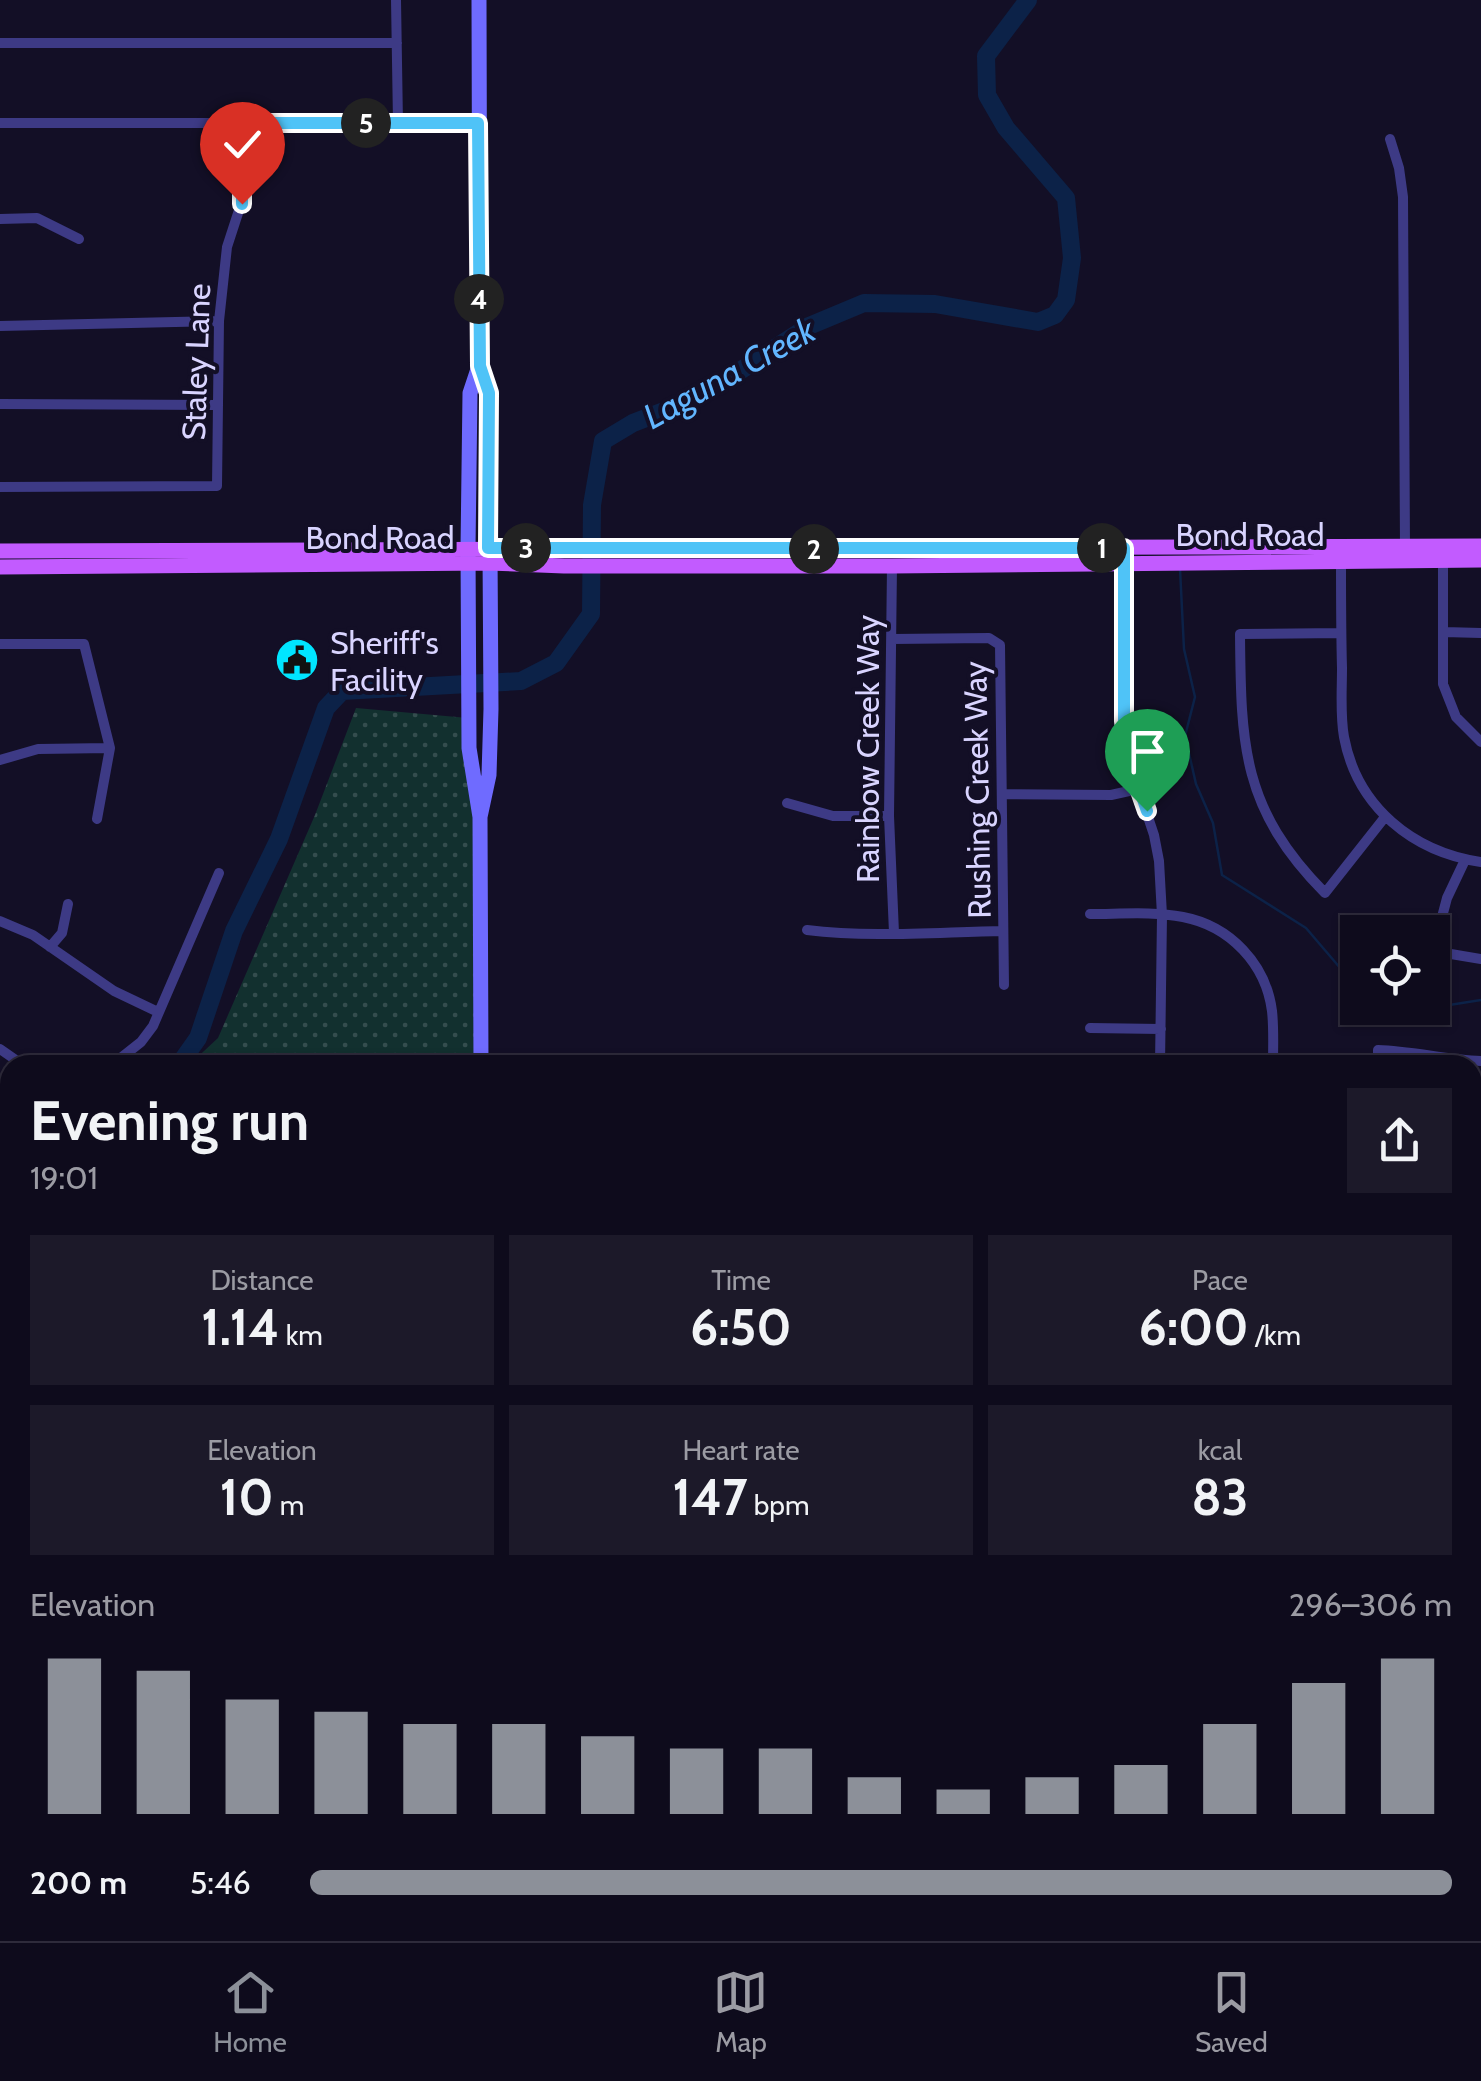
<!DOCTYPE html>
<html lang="en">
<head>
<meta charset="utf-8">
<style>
  :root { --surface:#0e0b1c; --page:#1c1929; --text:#f1f3f6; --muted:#9b9ba3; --line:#2e2b3b; --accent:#8c9099 }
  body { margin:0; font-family:Cabin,sans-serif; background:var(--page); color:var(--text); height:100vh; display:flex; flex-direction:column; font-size:38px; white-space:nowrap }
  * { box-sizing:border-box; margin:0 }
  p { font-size:32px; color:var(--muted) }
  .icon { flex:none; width:55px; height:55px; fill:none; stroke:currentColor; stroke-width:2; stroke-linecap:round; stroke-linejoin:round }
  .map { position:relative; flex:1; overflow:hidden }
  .panel { position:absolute; left:0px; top:1055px; width:1482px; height:888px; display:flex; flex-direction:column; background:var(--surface); border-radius:30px 30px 0 0; box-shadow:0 2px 8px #0004,0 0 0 2px var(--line) }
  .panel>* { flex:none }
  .buttons { position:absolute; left:1340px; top:915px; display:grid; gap:20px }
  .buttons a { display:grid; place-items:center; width:110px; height:110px; border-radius:0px; background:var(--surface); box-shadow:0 2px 8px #0004,0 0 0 2px var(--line); font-size:50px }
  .pin { position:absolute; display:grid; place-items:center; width:85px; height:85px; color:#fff; margin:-102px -42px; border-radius:50% 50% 50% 0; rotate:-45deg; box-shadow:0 0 10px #0007 }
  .pin .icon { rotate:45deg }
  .km { position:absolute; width:50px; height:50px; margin:-25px; border-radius:50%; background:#222; color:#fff; font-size:28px; line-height:50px; text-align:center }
  .round { display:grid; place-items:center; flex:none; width:105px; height:105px; border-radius:0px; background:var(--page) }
  .summary { display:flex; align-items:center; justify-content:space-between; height:170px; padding:0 30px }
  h1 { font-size:55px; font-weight:700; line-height:75px }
  .metrics { display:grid; grid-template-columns:repeat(3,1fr); gap:15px; height:170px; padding:10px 30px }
  .metrics div { display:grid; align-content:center; border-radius:0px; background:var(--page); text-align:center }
  .metrics b { font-size:50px; font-weight:700 }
  .metrics small { font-size:28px; font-weight:400 }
  .metrics p { font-size:28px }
  .chart { height:280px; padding:20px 30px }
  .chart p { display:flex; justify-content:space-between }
  .chart svg { width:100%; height:180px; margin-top:10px; stroke:var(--accent); stroke-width:6 }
  ul { padding:0 30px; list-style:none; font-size:32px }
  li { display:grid; grid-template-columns:160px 120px 1fr; align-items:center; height:75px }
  li i { height:25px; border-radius:12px; background:var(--accent) }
  .tab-bar { display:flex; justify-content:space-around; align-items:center; height:140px; border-top:2px solid var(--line); background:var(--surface); font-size:28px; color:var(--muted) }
  .tab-bar a { display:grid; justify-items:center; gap:5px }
  .tab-bar .current { color:var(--accent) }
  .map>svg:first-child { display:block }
</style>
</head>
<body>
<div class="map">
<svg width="1481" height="1941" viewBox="0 0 1481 1941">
  <defs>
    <pattern id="grass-dots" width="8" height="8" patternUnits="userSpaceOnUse" patternTransform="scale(2.5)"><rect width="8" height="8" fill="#12302f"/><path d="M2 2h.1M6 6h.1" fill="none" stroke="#344d4e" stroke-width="1.8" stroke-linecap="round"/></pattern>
  </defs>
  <rect width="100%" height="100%" fill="#130f26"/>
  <path fill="url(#grass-dots)" d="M356,708l112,10 20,347h-299l29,-27 97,-223z
    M10,1437v279h-10v-260z
    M482,1933h397l-1,8h-396z"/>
  <path fill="#12302f" d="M0,1716h10v90l-10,-1z"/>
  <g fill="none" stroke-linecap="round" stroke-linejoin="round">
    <path stroke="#0c2248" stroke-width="2.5" d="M1179,528v13
      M1180,569l4,80 11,48 -10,39 11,48 17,39 9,52 84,53 35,41 17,10
      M1432,1005l11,1 38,-6"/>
    <path stroke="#0c2248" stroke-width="18" d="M179,1065l19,-27 36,-107 45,-92 47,-131 16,-17 179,-10 35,-18 35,-49 1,-109 11,-64 30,-18 65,-25 111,-72 55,-23 71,1 103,18 17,-7 11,-15 6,-42 -6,-60 -60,-70 -19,-33 -1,-39 42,-56
      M0,1508l10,-13"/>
    <path stroke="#3d3a85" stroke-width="10" d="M0,43h397
      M0,123h398l-2,-123
      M398,123h80
      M1390,139l9,29 4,29 2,350
      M0,219l37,-1 42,21
      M0,326l219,-5
      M0,404l218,1
      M0,487l217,-1 2,-165 8,-74 14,-43v-81
      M1124,559l2,181 4,23 24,72 5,26 3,54 -2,150
      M1341,561c0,36 0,71 1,107 0,23 -2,47 2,69 13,70 69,115 137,125
      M1443,561v123l13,33 25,25
      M892,566l-3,250 5,117
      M1444,632l37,1
      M1341,633l-101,1c1,112 2,175 85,259l60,-76
      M892,639l97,-1 11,7 4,340
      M0,644h84l26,104 -13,71
      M0,760l38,-11 72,-1
      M1002,794l109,1 27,-6
      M787,803l46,13h56
      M1465,860l-18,38 -14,53 48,8
      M1090,914c30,0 63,-3 93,3 47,9 83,47 89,94 2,18 1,36 1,54
      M0,921l33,14 81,56 44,21
      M807,930c64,8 131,2 196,1
      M50,947l12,-14 6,-29
      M1090,1028l71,1
      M0,1049l23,16
      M112,1065l29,-23 12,-16 66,-153
      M1378,1065v-15c35,1 68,10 103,11
      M0,1197l10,11
      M1472,1335l9,1
      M1472,1448h9
      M1472,1558h9
      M1472,1667h9
      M1472,1781h9
      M0,1813l10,2
      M1066,1932l6,9
      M271,1941v-9
      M1251,1941l2,-9
      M1364,1941l1,-9"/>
    <path stroke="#6f6bff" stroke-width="15" d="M479,0l1,366 9,27 2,316 -2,66 -9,42
      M479,366l-9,27 -2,155 1,200 11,69 1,248
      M486,1941v-9"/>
    <path stroke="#c25bff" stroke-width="15" d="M0,551l1481,-5
      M0,567l488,-4 76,3h328l589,-6"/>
  </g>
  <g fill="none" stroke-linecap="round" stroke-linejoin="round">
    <g stroke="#fff" stroke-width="20">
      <path id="route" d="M242,204v-81h236l2,243 9,27 -1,155h636v173l6,41 17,49"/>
    </g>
    <use href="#route" stroke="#4fc3f7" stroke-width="12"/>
  </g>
  <defs>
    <g id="civic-disc" transform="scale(2.25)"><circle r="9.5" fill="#00e5ff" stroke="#130f26"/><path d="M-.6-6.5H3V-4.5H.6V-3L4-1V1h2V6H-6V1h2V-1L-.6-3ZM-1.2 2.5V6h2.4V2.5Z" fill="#111"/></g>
  </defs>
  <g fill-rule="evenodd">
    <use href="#civic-disc" x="297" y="660"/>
  </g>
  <g text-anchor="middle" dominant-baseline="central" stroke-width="8" stroke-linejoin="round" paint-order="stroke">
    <g font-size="32" fill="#d9d4ff" stroke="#130f26">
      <text transform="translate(196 362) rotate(-88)">Staley Lane</text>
      <text x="1250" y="534">Bond Road</text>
      <text x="380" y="537">Bond Road</text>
      <text transform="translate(867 749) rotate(-90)">Rainbow Creek Way</text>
      <text transform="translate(977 790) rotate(-91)">Rushing Creek Way</text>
    </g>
    <g font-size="32" fill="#d9d4ff" stroke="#130f26" text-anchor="start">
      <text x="330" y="642">Sheriff's<tspan x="330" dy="37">Facility</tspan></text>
    </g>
    <g font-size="35" font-style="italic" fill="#62b6ff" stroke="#130f26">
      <text transform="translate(729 373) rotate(-29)">Laguna Creek</text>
    </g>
  </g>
</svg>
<div class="buttons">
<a><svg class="icon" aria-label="locate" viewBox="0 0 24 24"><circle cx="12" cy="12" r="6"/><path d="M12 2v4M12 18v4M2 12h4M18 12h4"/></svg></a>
</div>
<div class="pin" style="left:1147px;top:811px;background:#1e9e55"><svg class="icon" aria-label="arrive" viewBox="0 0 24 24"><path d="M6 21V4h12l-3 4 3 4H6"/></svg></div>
<div class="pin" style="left:242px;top:204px;background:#d93025"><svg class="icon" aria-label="check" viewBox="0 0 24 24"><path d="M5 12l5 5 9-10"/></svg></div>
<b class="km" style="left:1102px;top:548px">1</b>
<b class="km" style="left:814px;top:549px">2</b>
<b class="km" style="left:526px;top:548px">3</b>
<b class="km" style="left:479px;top:299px">4</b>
<b class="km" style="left:366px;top:123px">5</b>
<section class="panel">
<div class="summary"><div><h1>Evening run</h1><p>19:01</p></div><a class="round"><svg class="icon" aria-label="share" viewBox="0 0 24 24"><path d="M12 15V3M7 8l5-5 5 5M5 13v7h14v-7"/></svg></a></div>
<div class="metrics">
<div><p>Distance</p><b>1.14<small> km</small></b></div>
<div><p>Time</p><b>6:50</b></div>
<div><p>Pace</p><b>6:00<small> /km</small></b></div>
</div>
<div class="metrics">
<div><p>Elevation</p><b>10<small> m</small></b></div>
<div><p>Heart rate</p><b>147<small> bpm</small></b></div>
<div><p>kcal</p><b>83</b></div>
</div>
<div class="chart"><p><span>Elevation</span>296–306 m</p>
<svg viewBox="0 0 160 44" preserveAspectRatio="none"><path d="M5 44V6M15 44V9M25 44V16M35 44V19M45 44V22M55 44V22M65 44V25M75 44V28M85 44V28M95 44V35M105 44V38M115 44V35M125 44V32M135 44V22M145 44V12M155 44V6"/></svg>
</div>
<ul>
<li><b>200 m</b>5:46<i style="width:100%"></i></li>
</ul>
</section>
</div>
<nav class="tab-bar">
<a class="current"><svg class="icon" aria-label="home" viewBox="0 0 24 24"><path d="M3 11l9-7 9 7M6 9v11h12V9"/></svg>Home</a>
<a><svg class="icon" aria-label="map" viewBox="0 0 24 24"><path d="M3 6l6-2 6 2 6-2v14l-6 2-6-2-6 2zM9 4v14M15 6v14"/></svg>Map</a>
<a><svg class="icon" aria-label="saved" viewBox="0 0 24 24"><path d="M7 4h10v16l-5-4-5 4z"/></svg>Saved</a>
</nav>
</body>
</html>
